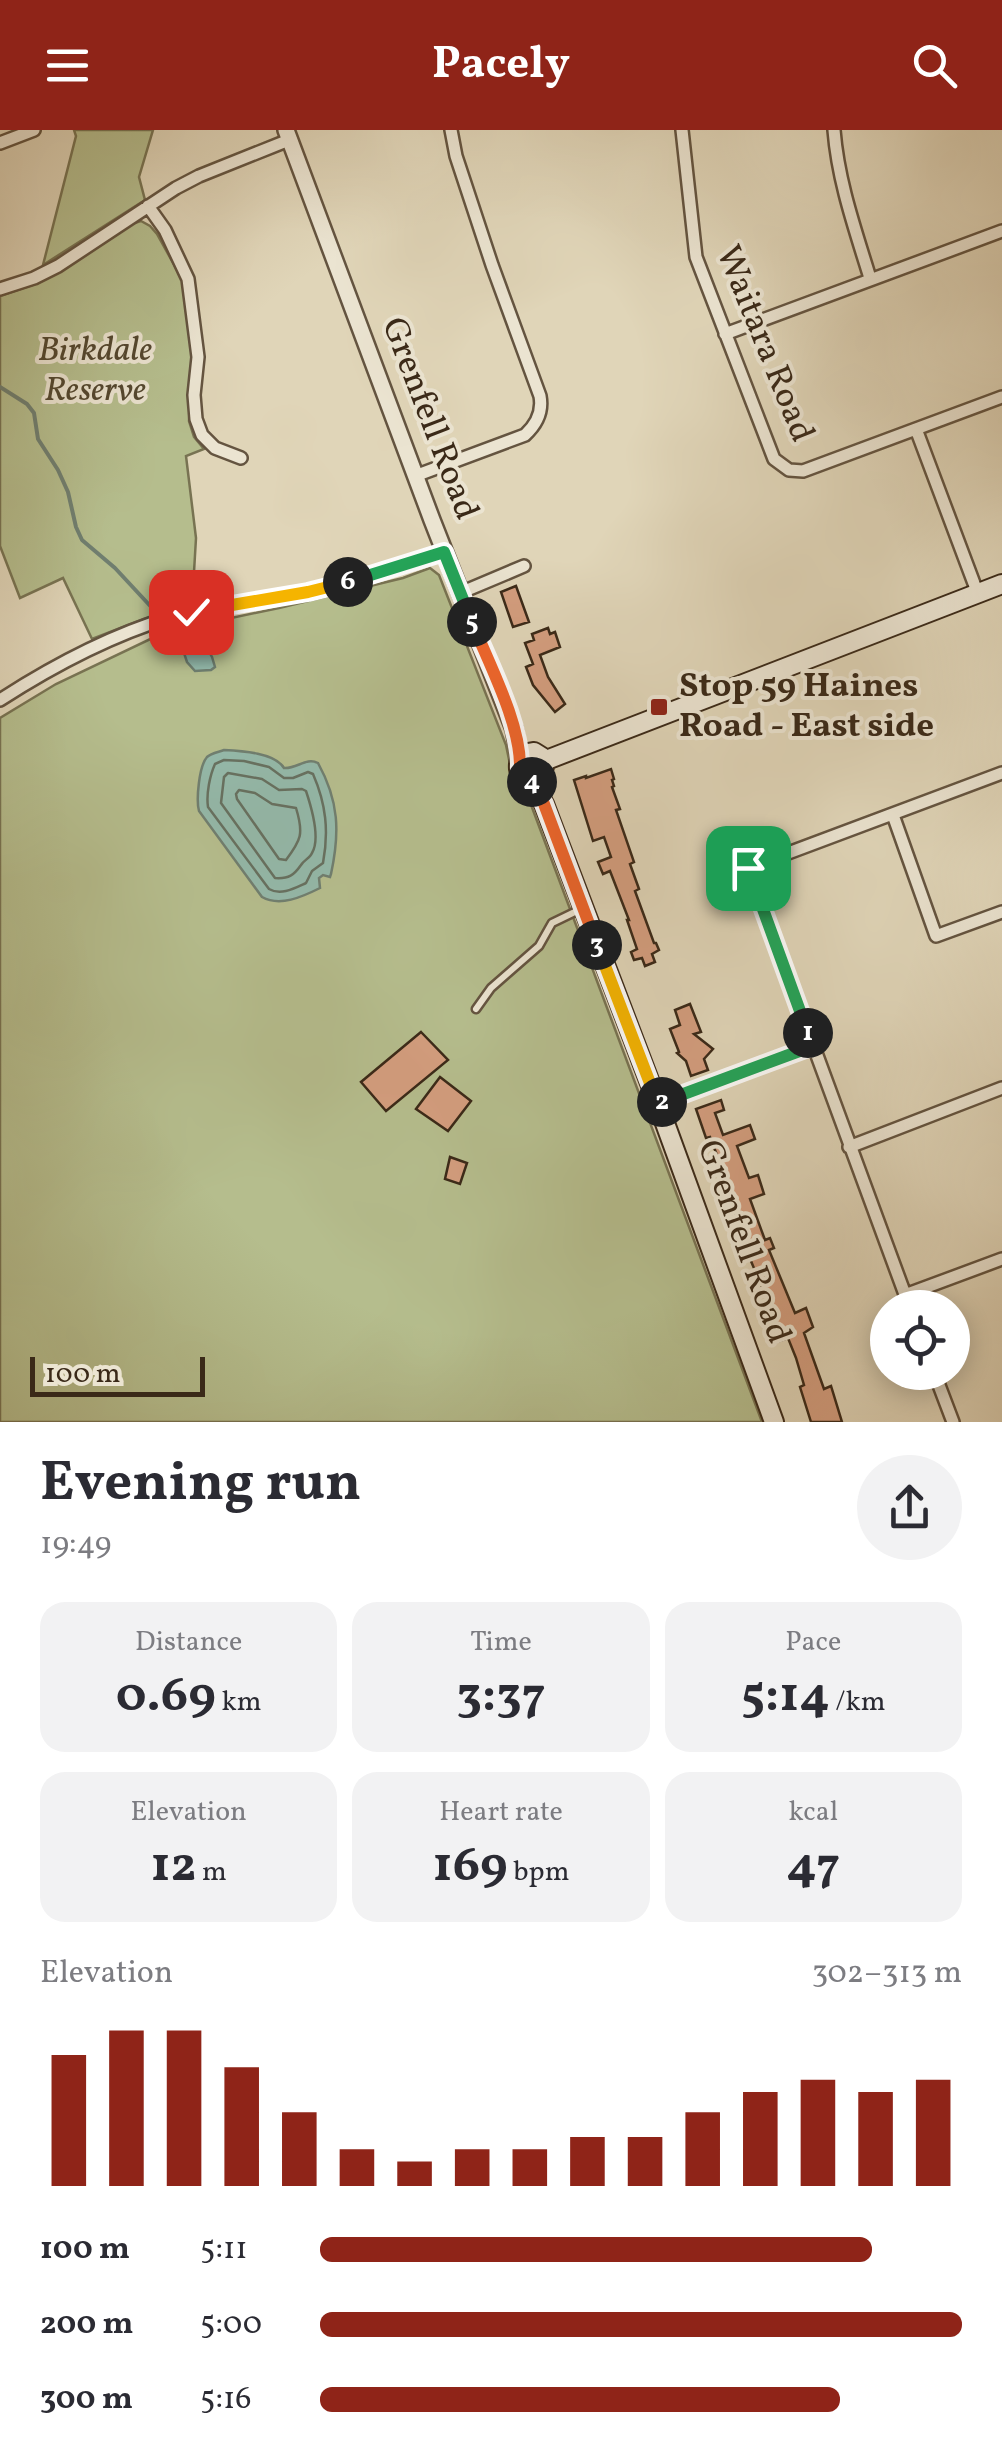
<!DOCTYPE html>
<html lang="en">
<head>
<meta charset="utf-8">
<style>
  :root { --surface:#fff; --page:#f2f2f3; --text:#2b2b33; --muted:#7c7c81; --accent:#8f2418 }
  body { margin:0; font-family:Vollkorn,serif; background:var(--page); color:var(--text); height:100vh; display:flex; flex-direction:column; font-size:38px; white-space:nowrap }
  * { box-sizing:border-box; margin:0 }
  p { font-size:32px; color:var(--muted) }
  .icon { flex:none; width:55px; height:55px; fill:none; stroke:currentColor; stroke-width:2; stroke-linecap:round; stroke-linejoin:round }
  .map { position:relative; height:1292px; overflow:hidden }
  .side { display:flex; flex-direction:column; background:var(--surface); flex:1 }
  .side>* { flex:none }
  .controls { position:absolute; left:870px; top:1160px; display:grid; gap:20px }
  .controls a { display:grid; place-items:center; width:100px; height:100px; border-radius:50%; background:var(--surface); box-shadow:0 5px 25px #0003; font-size:50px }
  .scale { position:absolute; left:30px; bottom:25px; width:175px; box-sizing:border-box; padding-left:10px; border:5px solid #3a2918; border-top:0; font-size:28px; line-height:35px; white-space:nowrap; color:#3a2918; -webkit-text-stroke:8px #ebe4d1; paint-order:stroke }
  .pin { position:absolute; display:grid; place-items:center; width:85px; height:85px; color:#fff; margin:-42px; border-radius:20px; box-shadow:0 5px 15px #0006 }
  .km { position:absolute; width:50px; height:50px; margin:-25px; border-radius:50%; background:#222; color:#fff; font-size:28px; line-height:50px; text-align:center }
  .round { display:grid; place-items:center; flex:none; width:105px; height:105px; border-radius:52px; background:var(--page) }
  .head { display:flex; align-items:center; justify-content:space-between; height:170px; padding:0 40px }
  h1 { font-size:55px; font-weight:700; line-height:75px }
  .metrics { display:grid; grid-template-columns:repeat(3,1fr); gap:15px; height:170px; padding:10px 40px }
  .metrics div { display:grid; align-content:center; border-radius:25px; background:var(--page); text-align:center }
  .metrics b { font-size:50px; font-weight:700 }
  .metrics small { font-size:28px; font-weight:400 }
  .metrics p { font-size:28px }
  .chart { height:280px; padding:20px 40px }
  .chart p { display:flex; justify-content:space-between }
  .chart svg { width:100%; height:180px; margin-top:10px; stroke:var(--accent); stroke-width:6 }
  ul { padding:0 40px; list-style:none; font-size:32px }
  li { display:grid; grid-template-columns:160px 120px 1fr; align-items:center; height:75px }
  li i { height:25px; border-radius:12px; background:var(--accent) }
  header { display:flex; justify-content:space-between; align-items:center; height:130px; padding:0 40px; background:var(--accent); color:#fff; font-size:45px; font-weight:700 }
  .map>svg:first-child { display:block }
</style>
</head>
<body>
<header><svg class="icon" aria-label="menu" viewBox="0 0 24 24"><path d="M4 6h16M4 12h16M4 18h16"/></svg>Pacely<svg class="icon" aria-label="search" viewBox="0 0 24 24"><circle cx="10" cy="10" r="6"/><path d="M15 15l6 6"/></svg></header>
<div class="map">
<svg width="1002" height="1292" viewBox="0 0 1002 1292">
  <rect width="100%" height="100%" fill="#e0d5b8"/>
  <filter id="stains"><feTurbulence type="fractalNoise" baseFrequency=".002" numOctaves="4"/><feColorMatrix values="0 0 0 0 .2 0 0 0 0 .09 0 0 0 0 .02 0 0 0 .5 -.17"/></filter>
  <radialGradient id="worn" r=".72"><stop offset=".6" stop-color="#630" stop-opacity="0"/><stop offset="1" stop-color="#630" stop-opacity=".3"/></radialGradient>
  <path fill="#b5bd8d" stroke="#787352" stroke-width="2.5" d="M74,0h79l-14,47 6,23 -102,65 33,-129z
    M141,91l9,5 7,8 25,45 10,78 -3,64 5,16 10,12 -18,7 10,82 -4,68 -48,13 -52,20 -29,-61 -43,20 -20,-52v-250l38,-13 22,-12 68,-46z
    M430,438l9,7 67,170 6,29 12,12 238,636h-762v-704l56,-34 109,-52 114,-24 124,-30z"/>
  <path fill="#94b9aa" stroke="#707f70" stroke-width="2.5" d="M204,513l8,14 3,10 -4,3 -16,1 -8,-9 -4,-12 10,-5z
    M224,620c19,1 51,3 60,18 13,1 22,-11 34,-5 21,38 22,69 13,111l-1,3 -7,-2 -4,3 1,10c-18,9 -40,19 -58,9l-63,-86c-3,-11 0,-45 8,-54 4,-4 12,-5 17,-7z"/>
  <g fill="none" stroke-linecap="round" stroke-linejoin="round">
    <path stroke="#677161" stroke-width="2.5" d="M224,630l20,1 25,6 15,11h9l15,-6 5,2c13,30 16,57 10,89l-11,8 -6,12c-11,5 -25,13 -37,6l-61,-82c-2,-13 2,-32 7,-43z
      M228,643l34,6 17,11 23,-1 4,2c5,15 15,47 6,62 -2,5 -8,7 -11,12 -7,10 -12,14 -26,13l-54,-75 3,-26z
      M239,660l16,3 17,11 24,4c8,26 5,32 -10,52l-7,-1 -42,-60 -1,-5z"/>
    <path stroke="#707f70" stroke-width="4" d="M0,257l27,17 7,9 4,26 20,31 10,22 8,35 6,13 33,28 39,42
      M166,507l6,15"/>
  </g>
  <path fill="#d49e7f" stroke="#3a2918" stroke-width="2.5" d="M516,456l13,36 -16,5 -12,-35z
    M548,498l2,6 5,-2 5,15 -20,8 8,22 17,27 -10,8 -22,-27 -7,-18 7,-3 -8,-21 9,-3 -2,-6z
    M611,639l3,10 -2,1 2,6 -2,1 8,22 -4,1 18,52 -4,2 9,25 -4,2 19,52h2l3,7 -7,4 3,8 -10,4 -3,-8 -8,2 -3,-8 6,-3 -10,-29h2l-19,-49 -7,3 -5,-12 13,-5 -7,-20 -11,4 -19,-61 12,-4v2z
    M690,874l11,28 -7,2 19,15 -9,10 4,11 -17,6 -5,-15 -9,-8 2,-1 -9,-23 10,-4 -5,-15z
    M421,902l27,28 -62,51 -25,-29z
    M440,947l31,24 -23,30 -32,-22z
    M721,970l3,10 -9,3 8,22 27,-10 5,14 -18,7 12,32 9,-3 6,19 -14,5 15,41 5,-2 4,10 -5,2 26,63 11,-5 7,19 -9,6 20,56 7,-3 11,36h-31l-11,-35 4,-2 -8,-27 -8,-20 -8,3 -8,-19 4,-2 -31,-73 -24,-70 4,-1 -15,-39 -4,1 -10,-29z
    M450,1027l17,6 -7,21 -15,-5z"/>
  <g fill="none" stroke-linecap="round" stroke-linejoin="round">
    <g stroke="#645440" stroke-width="11">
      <path id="service" d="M476,879l15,-21 48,-42 13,-23 29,-14"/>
    </g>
    <g stroke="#645440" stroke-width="16">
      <path id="minor" d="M682,0l14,127 78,202 15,11 14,1 199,-74
        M834,0c4,51 21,99 36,148
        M0,13l34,-13
        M148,76l17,24 23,49 10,78 -4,38 2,24 6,16 13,13 26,10
        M0,159l34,-11 24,-12 118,-78 23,-12 90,-36
        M725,204l277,-103
        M916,299l62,165
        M415,346l110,-41c12,-11 18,-23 15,-39l-48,-131 -36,-109 -5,-26
        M460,463l64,-27
        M0,570c54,-35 109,-64 171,-83 43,-13 90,-15 134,-24 47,-10 94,-25 140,-40
        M893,685l43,121 66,-24
        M658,974l155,-58
        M849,1017l153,-59
        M905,1165l97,-36
        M910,1178l-162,-440 254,-95
        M934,1242l19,50"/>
    </g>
    <g stroke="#645440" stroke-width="20">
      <path id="tertiary" d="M286,0l146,390 82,209 6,30"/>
    </g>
    <g stroke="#3a2918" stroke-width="22">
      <path id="secondary" d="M544,631l458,-177
        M529,647l11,-2 4,-8 -2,-10 -8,-5c-11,1 -16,6 -15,17l5,6 5,2 15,27 114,300 116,318"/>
    </g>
    <use href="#service" stroke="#ebe4d1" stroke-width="6"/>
    <use href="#minor" stroke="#ebe4d1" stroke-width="11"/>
    <use href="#tertiary" stroke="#ebe4d1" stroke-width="15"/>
    <use href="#secondary" stroke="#ebe4d1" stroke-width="18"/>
  </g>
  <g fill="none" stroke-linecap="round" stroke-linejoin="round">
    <g stroke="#fff" stroke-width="20">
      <path id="split-1" d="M748,738l60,165"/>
    </g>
    <g stroke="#fff" stroke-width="20">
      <path id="split-2" d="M662,972l151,-56 -5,-13"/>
    </g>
    <g stroke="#fff" stroke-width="20">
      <path id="split-3" d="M597,815l61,159 4,-2"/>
    </g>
    <g stroke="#fff" stroke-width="20">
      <path id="split-4" d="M532,652l12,22 53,141"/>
    </g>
    <g stroke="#fff" stroke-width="20">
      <path id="split-5" d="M472,492c17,42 49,102 48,146l12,14"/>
    </g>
    <g stroke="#fff" stroke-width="20">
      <path id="split-6" d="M348,452l96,-30 28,70"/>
    </g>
    <g stroke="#fff" stroke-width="20">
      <path id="split-7" d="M191,482l117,-20 40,-10"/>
    </g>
    <use href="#split-1" stroke="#22a559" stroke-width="12"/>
    <use href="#split-2" stroke="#22a559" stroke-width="12"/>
    <use href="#split-3" stroke="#f5b400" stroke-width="12"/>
    <use href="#split-4" stroke="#f0652b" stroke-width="12"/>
    <use href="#split-5" stroke="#f0652b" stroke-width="12"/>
    <use href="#split-6" stroke="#22a559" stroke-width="12"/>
    <use href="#split-7" stroke="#f5b400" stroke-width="12"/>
  </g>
  <rect fill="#8f2418" stroke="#ebe4d1" stroke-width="4" x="649" y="567" width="20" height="20" rx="5"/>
  <g text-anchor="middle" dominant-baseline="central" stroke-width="8" stroke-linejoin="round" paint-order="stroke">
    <g font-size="35" fill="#3a2918" stroke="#ebe4d1">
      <text transform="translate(764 214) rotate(68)">Waitara Road</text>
      <text transform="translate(429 289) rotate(69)">Grenfell Road</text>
      <text transform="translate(743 1112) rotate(70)">Grenfell Road</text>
    </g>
    <g font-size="35" font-style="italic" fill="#53472f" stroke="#ebe4d1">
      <text x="95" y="221">Birkdale<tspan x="95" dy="40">Reserve</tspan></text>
    </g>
    <g font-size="35" font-weight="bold" fill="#3a2918" stroke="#ebe4d1" text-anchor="start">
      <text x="679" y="557">Stop 59 Haines<tspan x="679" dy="40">Road - East side</tspan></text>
    </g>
  </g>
  <rect width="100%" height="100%" filter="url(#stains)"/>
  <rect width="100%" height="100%" fill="url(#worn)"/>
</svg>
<div class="controls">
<a><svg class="icon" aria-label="locate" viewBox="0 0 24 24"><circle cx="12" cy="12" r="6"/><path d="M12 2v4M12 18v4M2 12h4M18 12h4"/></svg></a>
</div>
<div class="scale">100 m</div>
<div class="pin" style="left:748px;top:738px;background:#1e9e55"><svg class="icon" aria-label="arrive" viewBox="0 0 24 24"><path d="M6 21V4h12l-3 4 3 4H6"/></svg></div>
<div class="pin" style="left:191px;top:482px;background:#d93025"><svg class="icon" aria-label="check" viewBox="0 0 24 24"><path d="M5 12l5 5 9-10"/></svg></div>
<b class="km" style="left:808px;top:903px">1</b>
<b class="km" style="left:662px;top:972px">2</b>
<b class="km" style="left:597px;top:815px">3</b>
<b class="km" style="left:532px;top:652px">4</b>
<b class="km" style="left:472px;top:492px">5</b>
<b class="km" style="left:348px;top:452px">6</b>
</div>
<section class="side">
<div class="head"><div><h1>Evening run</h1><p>19:49</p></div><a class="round"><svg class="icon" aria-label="share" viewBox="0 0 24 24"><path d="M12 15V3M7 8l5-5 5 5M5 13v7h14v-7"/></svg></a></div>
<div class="metrics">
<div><p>Distance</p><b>0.69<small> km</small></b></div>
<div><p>Time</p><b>3:37</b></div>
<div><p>Pace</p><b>5:14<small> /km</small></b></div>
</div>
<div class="metrics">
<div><p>Elevation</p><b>12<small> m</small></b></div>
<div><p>Heart rate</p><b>169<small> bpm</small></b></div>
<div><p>kcal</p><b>47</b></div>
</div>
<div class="chart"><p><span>Elevation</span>302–313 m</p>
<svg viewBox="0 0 160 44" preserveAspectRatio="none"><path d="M5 44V12M15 44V6M25 44V6M35 44V15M45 44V26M55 44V35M65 44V38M75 44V35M85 44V35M95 44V32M105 44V32M115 44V26M125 44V21M135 44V18M145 44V21M155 44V18"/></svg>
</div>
<ul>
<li><b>100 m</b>5:11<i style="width:86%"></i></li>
<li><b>200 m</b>5:00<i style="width:100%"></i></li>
<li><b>300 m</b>5:16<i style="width:81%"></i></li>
</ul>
</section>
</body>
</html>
